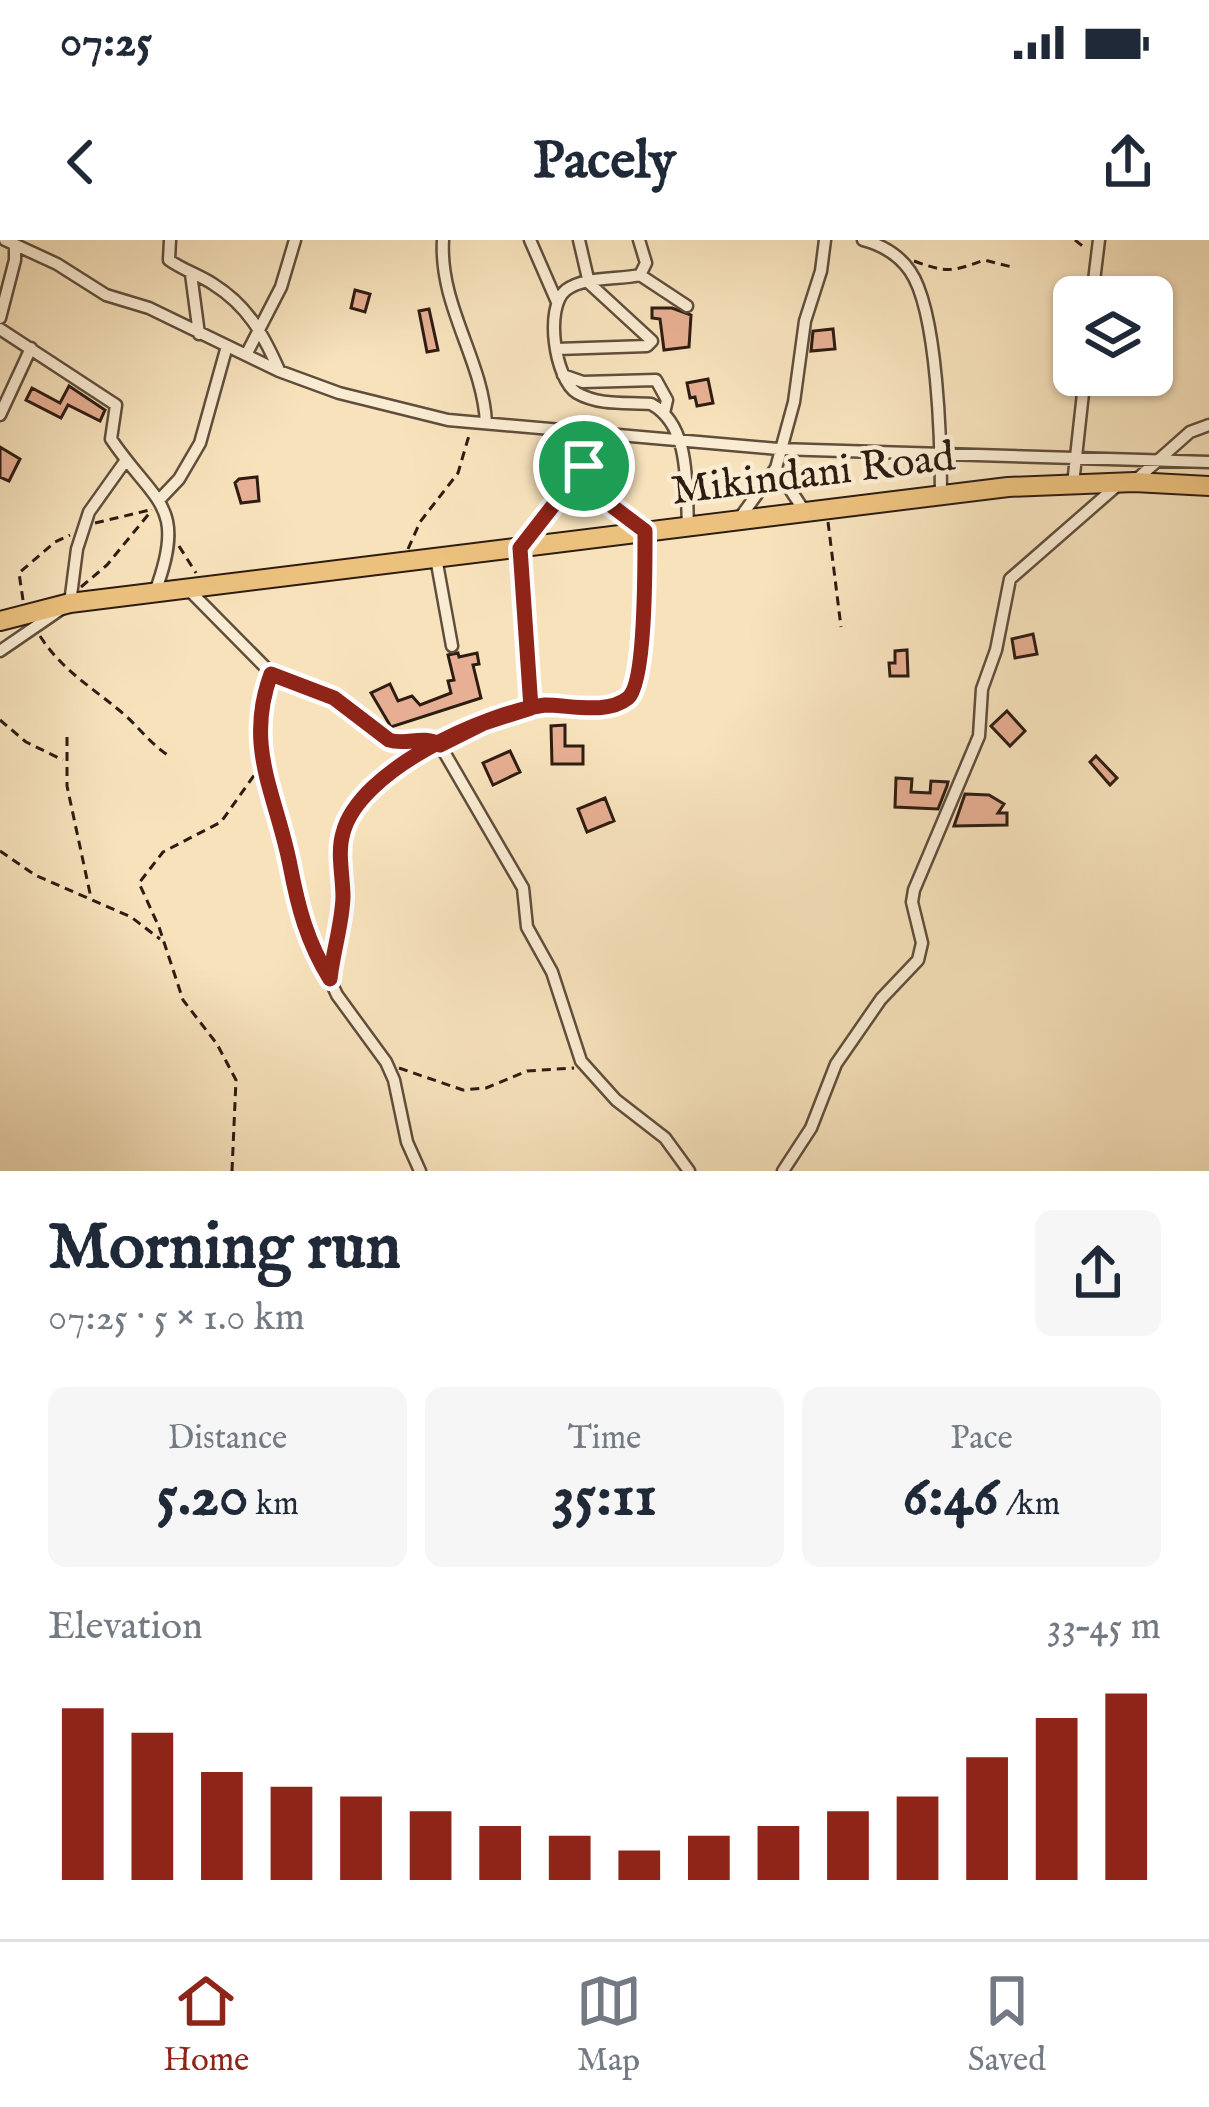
<!DOCTYPE html>
<html lang="en">
<head>
<meta charset="utf-8">
<style>
  :root { --surface:#fff; --page:#f6f6f7; --text:#1f2937; --muted:#747a83; --line:#e0e1e3; --accent:#8f2418 }
  body { margin:0; font-family:"IM FELL English",serif; background:var(--page); color:var(--text); height:100vh; display:flex; flex-direction:column; font-size:45px; white-space:nowrap }
  * { box-sizing:border-box; margin:0 }
  p { font-size:39px; color:var(--muted) }
  .icon { flex:none; width:66px; height:66px; fill:none; stroke:currentColor; stroke-width:2; stroke-linecap:round; stroke-linejoin:round }
  .map { position:relative; height:931px; overflow:hidden }
  .sheet { display:flex; flex-direction:column; background:var(--surface); flex:1 }
  .sheet>* { flex:none }
  .buttons { position:absolute; left:1053px; top:36px; display:grid; gap:24px }
  .buttons a { display:grid; place-items:center; width:120px; height:120px; border-radius:18px; background:var(--surface); box-shadow:0 3px 9px #0004; font-size:60px }
  .pin { position:absolute; display:grid; place-items:center; width:102px; height:102px; color:#fff; margin:-51px; border:6px solid #fff; border-radius:50%; box-shadow:0 3px 12px #0007 }
  .round { display:grid; place-items:center; flex:none; width:126px; height:126px; border-radius:18px; background:var(--page) }
  .head { display:flex; align-items:center; justify-content:space-between; height:204px; padding:0 48px }
  h1 { font-size:66px; font-weight:700; line-height:90px }
  .figures { display:grid; grid-template-columns:repeat(3,1fr); gap:18px; height:204px; padding:12px 48px }
  .figures div { display:grid; align-content:center; border-radius:18px; background:var(--page); text-align:center }
  .figures b { font-size:60px; font-weight:700 }
  .figures small { font-size:33px; font-weight:400 }
  .figures p { font-size:33px }
  .chart { height:336px; padding:24px 48px }
  .chart p { display:flex; justify-content:space-between }
  .chart svg { width:100%; height:216px; margin-top:12px; stroke:var(--accent); stroke-width:6 }
  .status { display:flex; justify-content:space-between; align-items:center; height:84px; padding:0 60px; background:var(--surface); direction:ltr }
  .status svg { height:33px; fill:currentColor }
  header { display:flex; justify-content:space-between; align-items:center; height:156px; padding:0 48px; background:var(--surface); font-size:54px; font-weight:700 }
  .tab-bar { display:flex; justify-content:space-around; align-items:center; height:168px; border-top:3px solid var(--line); background:var(--surface); font-size:33px; color:var(--muted) }
  .tab-bar a { display:grid; justify-items:center; gap:6px }
  .tab-bar .active { color:var(--accent) }
  .map>svg:first-child { display:block }
</style>
</head>
<body>
<div class="status"><b>07:25</b><svg viewBox="0 0 49 12"><path d="M0 12V9h3v3zM5 12V6h3v6zM10 12V3h3v9zM15 12V0h3v12zM26 1h20v11H26zM47 4h2v5h-2z"/></svg></div>
<header><svg class="icon" aria-label="back" viewBox="0 0 24 24"><path d="M15 5l-7 7 7 7"/></svg>Pacely<svg class="icon" aria-label="share" viewBox="0 0 24 24"><path d="M12 15V3M7 8l5-5 5 5M5 13v7h14v-7"/></svg></header>
<div class="map">
<svg width="1209" height="931" viewBox="0 0 1209 931">
  <rect width="100%" height="100%" fill="#f7e2bc"/>
  <filter id="stains"><feTurbulence type="fractalNoise" baseFrequency=".00167" numOctaves="4"/><feColorMatrix values="0 0 0 0 .2 0 0 0 0 .09 0 0 0 0 .02 0 0 0 .5 -.17"/></filter>
  <radialGradient id="worn" r=".72"><stop offset=".6" stop-color="#630" stop-opacity="0"/><stop offset="1" stop-color="#630" stop-opacity=".3"/></radialGradient>
  <path fill="#e7af93" stroke="#2d1c12" stroke-width="3" d="M355,50l15,4 -5,18 -14,-4z
    M652,68h20l19,7 -2,32 -25,3 -4,-31 -8,-1z
    M429,69l9,41 -11,2 -8,-41z
    M833,89l2,20 -24,2 2,-20z
    M708,139l5,24 -16,3 -2,-9 -5,1 -3,-15z
    M69,146l36,24 -5,11 -32,-16 -7,13 -35,-18 6,-12 28,15z
    M0,207l20,12 -11,22 -9,-4z
    M601,208h10v16h-5v5h-11l-6,-2 -1,-15z
    M257,237l2,24 -18,2 -6,-20 4,-4z
    M1033,394l4,20 -22,4 -3,-19z
    M907,410l1,26h-18l-1,-13h6v-12z
    M458,413l1,4 18,-4 2,11 -6,1 8,33 -90,29 -20,-34 19,-9 8,17 14,-5 8,9 31,-12 -3,-12 6,-1 -6,-25z
    M1007,471l18,20 -15,15 -19,-20z
    M565,485v21h18v18h-31l-1,-38z
    M510,511l10,21 -27,13 -10,-22z
    M1096,516l21,22 -7,7 -20,-23z
    M896,538l16,1 -1,13 19,1 1,-12 17,1 -1,4 -9,23 -43,-2z
    M965,554l24,1 15,9 -6,9h9v12l-53,1z
    M605,558l9,23 -27,11 -9,-23z"/>
  <g fill="none" stroke-linecap="round" stroke-linejoin="round">
    <g stroke="#604e3c" stroke-width="15">
      <path id="minor" d="M5,0l52,24 49,31 43,13 130,63 60,22 109,27 330,29 431,13
        M170,0l-1,20c14,10 30,15 44,24 35,22 50,50 66,86
        M443,0c-4,66 40,120 43,183
        M530,0l27,62
        M639,0l7,23 -6,12c-22,5 -56,1 -74,15 -22,17 -11,90 11,103 23,13 50,9 74,11 40,21 35,83 37,122
        M863,0c19,5 36,15 47,31 28,40 31,175 31,226
        M191,34l8,60
        M640,35l47,31
        M1092,57l7,-57
        M0,78l15,-58v-15
        M0,89l116,76 -5,34c44,65 77,65 44,153
        M557,109l90,-3 5,-5 -63,-58 -10,-43
        M246,115l35,-68 14,-47
        M563,135l20,7 73,-2 11,20 -3,13
        M0,175l31,-67
        M776,228l29,44
        M1137,239l53,-47 19,-7
        M1073,244l12,-109
        M160,259l19,-20 21,-36 27,-97
        M739,279l37,-51 18,-66 11,-81 16,-50 4,-31
        M520,309l11,159
        M436,318l16,88
        M188,349l83,84 63,25 58,43c17,5 32,-7 48,4l83,143 4,39 25,45 29,89 35,39 49,38 24,33
        M0,411l70,-48 7,-54 12,-37 37,-52
        M271,433l-10,35 -1,44 30,113 6,40 41,90 49,67 8,18 13,62 13,29
        M330,739c3,-28 12,-53 13,-82 0,-20 -6,-43 -1,-64 15,-60 144,-122 202,-128 31,-2 64,11 88,-12l10,-43 3,-118
        M783,931l28,-43 25,-64 45,-65 37,-39 4,-17 -10,-41 2,-12 65,-154 3,-47 14,-39 14,-71 110,-96"/>
    </g>
    <g stroke="#2d1c12" stroke-width="22">
      <path id="trunk" d="M0,381l70,-18 938,-116 126,-5 75,4"/>
    </g>
    <path stroke="#2d1c12" stroke-width="3" stroke-dasharray="9 6" stroke-linecap="butt" d="M1075,0l10,8
      M914,21c33,12 38,11 70,-1l28,7
      M581,204c0,35 19,56 46,75
      M828,282l13,105
      M95,283l55,-13
      M534,292l48,-65
      M179,306l17,27
      M408,309l12,-27 38,-49 12,-41
      M81,347l26,-22 45,-55
      M23,360l-4,-27 36,-31 15,-7
      M40,396c23,36 55,53 86,80 15,14 25,28 43,40
      M0,480l26,22 37,18
      M67,497v49l24,112
      M0,611l35,24 96,42 29,22
      M399,828l64,22 23,-2 41,-17 47,-3
      M232,931l4,-91 -19,-36 -34,-44 -24,-73 -20,-44 24,-31 58,-30 34,-48"/>
    <use href="#minor" stroke="#faecd3" stroke-width="10"/>
    <use href="#trunk" stroke="#ecc17e" stroke-width="18"/>
  </g>
  <g fill="none" stroke-linecap="round" stroke-linejoin="round">
    <g stroke="#fff" stroke-width="24">
      <path id="route" d="M584,226l-64,82 11,160 -47,15 -44,22c-17,-11 -33,1 -51,-5l-55,-42 -63,-24c-27,73 5,120 19,191 8,42 17,77 40,114 3,-28 12,-54 13,-82 0,-21 -6,-44 0,-64 16,-63 142,-120 202,-128 25,0 62,10 83,-7 18,-15 17,-139 17,-167l-45,-34 -16,-31"/>
    </g>
    <use href="#route" stroke="#8f2418" stroke-width="15"/>
  </g>
  <g text-anchor="middle" dominant-baseline="central" stroke-width="9" stroke-linejoin="round" paint-order="stroke">
    <g font-size="42" fill="#2d1c12" stroke="#faecd3">
      <text transform="translate(813 235) rotate(-7)">Mikindani Road</text>
    </g>
  </g>
  <rect width="100%" height="100%" filter="url(#stains)"/>
  <rect width="100%" height="100%" fill="url(#worn)"/>
</svg>
<div class="buttons">
<a><svg class="icon" aria-label="layers" viewBox="0 0 24 24"><path d="M12 4l9 5-9 5-9-5zM3 14l9 5 9-5"/></svg></a>
</div>
<div class="pin" style="left:584px;top:226px;background:#1e9e55"><svg class="icon" aria-label="arrive" viewBox="0 0 24 24"><path d="M6 21V4h12l-3 4 3 4H6"/></svg></div>
</div>
<section class="sheet">
<div class="head"><div><h1>Morning run</h1><p>07:25 · 5 × 1.0 km</p></div><a class="round"><svg class="icon" aria-label="share" viewBox="0 0 24 24"><path d="M12 15V3M7 8l5-5 5 5M5 13v7h14v-7"/></svg></a></div>
<div class="figures">
<div><p>Distance</p><b>5.20<small> km</small></b></div>
<div><p>Time</p><b>35:11</b></div>
<div><p>Pace</p><b>6:46<small> /km</small></b></div>
</div>
<div class="chart"><p><span>Elevation</span>33–45 m</p>
<svg viewBox="0 0 160 44" preserveAspectRatio="none"><path d="M5 44V9M15 44V14M25 44V22M35 44V25M45 44V27M55 44V30M65 44V33M75 44V35M85 44V38M95 44V35M105 44V33M115 44V30M125 44V27M135 44V19M145 44V11M155 44V6"/></svg>
</div>
</section>
<nav class="tab-bar">
<a class="active"><svg class="icon" aria-label="home" viewBox="0 0 24 24"><path d="M3 11l9-7 9 7M6 9v11h12V9"/></svg>Home</a>
<a><svg class="icon" aria-label="map" viewBox="0 0 24 24"><path d="M3 6l6-2 6 2 6-2v14l-6 2-6-2-6 2zM9 4v14M15 6v14"/></svg>Map</a>
<a><svg class="icon" aria-label="saved" viewBox="0 0 24 24"><path d="M7 4h10v16l-5-4-5 4z"/></svg>Saved</a>
</nav>
</body>
</html>
